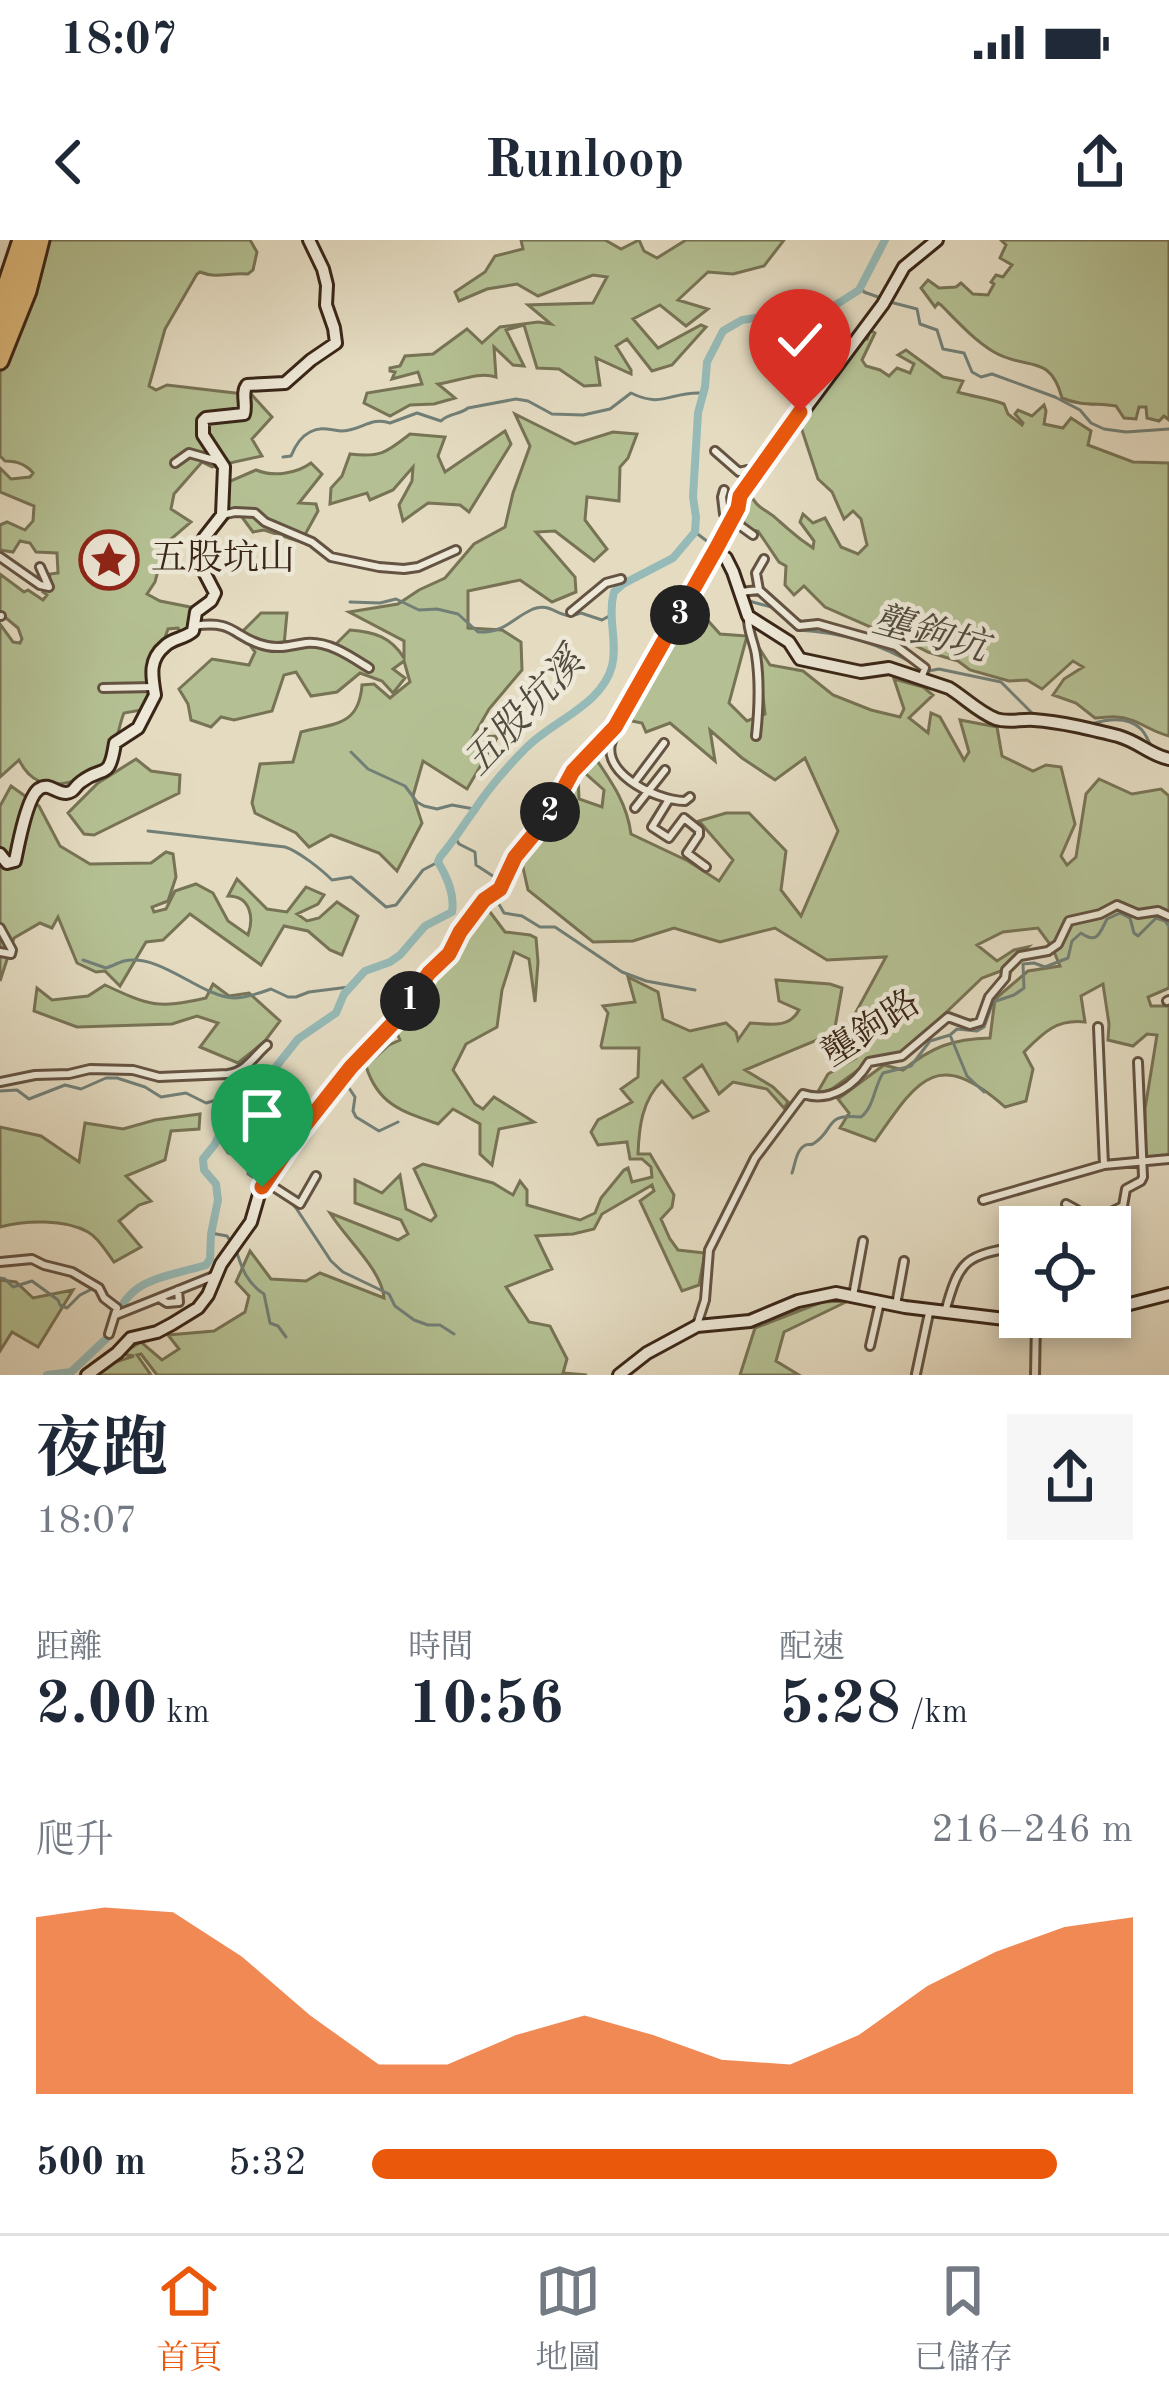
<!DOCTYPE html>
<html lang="zh-TW">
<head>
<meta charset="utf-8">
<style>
  :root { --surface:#fff; --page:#f6f6f7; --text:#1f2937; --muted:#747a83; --line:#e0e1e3; --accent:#ea580c }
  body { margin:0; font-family:"Old Standard TT","Noto Serif TC",serif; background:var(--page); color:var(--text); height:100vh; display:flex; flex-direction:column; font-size:45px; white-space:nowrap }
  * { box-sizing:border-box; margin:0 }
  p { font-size:39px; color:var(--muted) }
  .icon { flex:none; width:66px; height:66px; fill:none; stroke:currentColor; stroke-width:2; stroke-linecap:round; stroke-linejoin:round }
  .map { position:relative; height:1135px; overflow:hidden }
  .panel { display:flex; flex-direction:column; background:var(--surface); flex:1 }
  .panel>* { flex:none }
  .fabs { position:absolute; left:999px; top:966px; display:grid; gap:24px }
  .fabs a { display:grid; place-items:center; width:132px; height:132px; border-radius:0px; background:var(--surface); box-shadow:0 6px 18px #0003; font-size:60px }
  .pin { position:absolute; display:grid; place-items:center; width:102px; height:102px; color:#fff; margin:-123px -51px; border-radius:50% 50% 50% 0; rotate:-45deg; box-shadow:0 0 12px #0007 }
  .pin .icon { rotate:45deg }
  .km { position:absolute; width:60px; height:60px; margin:-30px; border-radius:50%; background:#222; color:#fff; font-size:33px; line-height:60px; text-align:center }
  .round { display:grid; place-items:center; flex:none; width:126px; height:126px; border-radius:0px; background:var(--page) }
  .overview { display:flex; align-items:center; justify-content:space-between; height:204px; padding:0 36px }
  h1 { font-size:66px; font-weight:700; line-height:90px }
  .metrics { display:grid; grid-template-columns:repeat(3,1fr); gap:18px; height:204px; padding:12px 36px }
  .metrics div { display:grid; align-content:center }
  .metrics b { font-size:60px; font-weight:700 }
  .metrics small { font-size:33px; font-weight:400 }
  .metrics p { font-size:33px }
  .chart { height:336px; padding:24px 36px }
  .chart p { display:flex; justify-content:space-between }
  .chart svg { width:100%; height:216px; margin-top:12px; fill:var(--accent); opacity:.7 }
  ul { padding:0 36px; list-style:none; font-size:39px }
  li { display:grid; grid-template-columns:192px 144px 1fr; align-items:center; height:90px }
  li i { height:30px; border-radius:15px; background:var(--accent) }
  .status { display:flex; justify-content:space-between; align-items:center; height:84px; padding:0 60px; background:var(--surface); direction:ltr }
  .status svg { height:33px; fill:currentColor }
  header { display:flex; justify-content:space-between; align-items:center; height:156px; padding:0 36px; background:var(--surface); font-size:54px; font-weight:700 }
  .menu { display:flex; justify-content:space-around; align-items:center; height:168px; border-top:3px solid var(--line); background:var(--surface); font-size:33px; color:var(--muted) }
  .menu a { display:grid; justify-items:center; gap:6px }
  .menu .on { color:var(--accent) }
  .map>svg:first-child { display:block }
</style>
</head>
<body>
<div class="status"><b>18:07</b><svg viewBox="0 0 49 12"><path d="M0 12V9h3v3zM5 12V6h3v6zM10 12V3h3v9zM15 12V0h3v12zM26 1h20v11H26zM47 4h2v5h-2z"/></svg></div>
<header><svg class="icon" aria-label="back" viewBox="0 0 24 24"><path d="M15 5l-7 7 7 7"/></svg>Runloop<svg class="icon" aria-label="share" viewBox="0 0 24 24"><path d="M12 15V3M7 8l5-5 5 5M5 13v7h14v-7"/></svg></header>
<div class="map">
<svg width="1169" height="1135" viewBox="0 0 1169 1135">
  <rect width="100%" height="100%" fill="#e4dbc1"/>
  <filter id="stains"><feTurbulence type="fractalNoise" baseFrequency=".00167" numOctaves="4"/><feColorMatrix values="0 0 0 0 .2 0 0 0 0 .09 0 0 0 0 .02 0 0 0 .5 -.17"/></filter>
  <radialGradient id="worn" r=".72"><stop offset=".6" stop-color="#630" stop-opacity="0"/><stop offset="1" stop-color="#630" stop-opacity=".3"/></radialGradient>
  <path fill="#b4c093" stroke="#777355" stroke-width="3" d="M43,0h207l7,12 -4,18 -5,4c-18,-2 -31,5 -48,-2l-3,2 -32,55 -16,57 7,4 11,-5 85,10 20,22 -20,22 10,17 -50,11 -10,-5 -28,32 -3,15 20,13 -26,22 -10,38 -8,12 13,7 35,7 -7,22 -7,3 -3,-5 -10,1 -11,32 -5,34 -5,14 -23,4c-6,14 -7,33 -15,46 -11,18 -52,31 -70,22 -9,-4 -16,-13 -20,-21l-19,17v-153l13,18 7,1 2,-4 -4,-11 -18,-15v-39l24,18 4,-2 15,10 4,-5 -4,-3 6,-7 1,-11 8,-1 -1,-20 -21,-1 -6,-9 -10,-2 -7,11 -13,-2v-25l7,-3 18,8 8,-9 1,-15 -34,-14v-24l11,11 19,-2 3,-4c-7,-9 -17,-12 -28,-12l-5,-5v-92z
    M521,0h84l16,9 18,-9 5,11 13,7 29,-18h98l-20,26 -31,8 -25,-2 -30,28 30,9 -22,17 -26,-21 -27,14 25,29 43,-23 5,2 -34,38 -20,6 -25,-32 -11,7 15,24v4l-35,-16 4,27 -16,1 -25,-17 -22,-1 -13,-43 -18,5 18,36 -11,-1 -19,-18 2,30c-18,-6 -39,5 -58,7l17,14 -21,6 -24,1 -20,11 -26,-13 3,-10 55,-9 -4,-12 -26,7 3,-7 -5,-1v-3l10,-2 5,-10 28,-2 34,-25 15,14 18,-16 38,-5 13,2 -23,-19 65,-2 14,-26 -14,-2 -55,21 -21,-12 -30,5 -28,12 -4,-9 30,-20 10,-16 28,-7z
    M1001,0h168v180l-5,-4 -5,5 -12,-3 -1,-11h-7l-3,12 -12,-1 -8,-12c-20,-3 -35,0 -54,-8 -12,-46 -36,-27 -68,-46 -20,-12 -37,-31 -53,-47l-3,-2 -3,4 -14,-19 7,-8 11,8 17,-1 5,-4 12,11 15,1 6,-11 -3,-2 5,-7 7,2 9,-12 -12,-7 6,-13z
    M870,90l5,3 -13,27 4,6 14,4 9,6 8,-8 13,5 4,-9 -16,-9 8,-5 37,27 20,4 -5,11c16,5 30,6 46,12l4,10 14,11 1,-2 -8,-9 3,-4 14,6 12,-11 2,6 -2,13 19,4 8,-10 20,13 -3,14 45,17 36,1v273c-18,-4 -33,-18 -52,-19 -7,-1 -14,1 -22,1l-19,-15 -23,-8 11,-16 19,-12 -10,-6 -31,28 -15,-9 -18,1 -39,-11 -12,-9 -30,-9 -41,-21 -3,-8 -11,5 -48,-21 -21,-21 -10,9 -9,-10 1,-19 -7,-4 -21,-31 -12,-2 -6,-20 9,-17c10,20 16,15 30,29 14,12 17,16 34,27l1,-7 -14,-19 3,-8 10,9 12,-5 16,29 17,7 9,-9 -6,-26 -8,-8 -9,8 -12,-27 -14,-13 -18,-55 61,-86 6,1z
    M515,174l60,30 38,-12 24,2 -9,24 -8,9 -1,34 -32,-4 -2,23 22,29 -13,12 -39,-30 -19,1 39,45 1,15 -24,10 -32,-22 -52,11v37l34,2 19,12 1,28 -33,39 -16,28 25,-1 -31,53 -44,-28 -10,35 9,27 -25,48 -18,-18 -48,-18 -22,12 -13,-14 -41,-20 -3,-10 8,-39 33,-2 8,-30c34,-9 58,-6 61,-47l12,-1 16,14 20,-16 -6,-21 -11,8 12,9 -12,15 -11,-12 -22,-8 -23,19 -26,4 -15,-24 -12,3 -12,36 -38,9 -13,-3 -10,10 -20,-7 -3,-16 -9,-15 33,-30 37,6 6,-13 -14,-19 20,-20h26l-3,32 50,1 16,-16c25,2 41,7 54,28v-17l-55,-29 49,-8 21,-14 26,-12 29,-34 31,-17 8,-34 17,-47z
    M505,191l6,13 -42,68 -9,-7 -32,-2 -25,18 -4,-16 13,-24 1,-14 -20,23 -23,10 -3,-7 -37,11 1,-16 11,-12 8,-22c31,4 37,-2 60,-20l35,3 -7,19 7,16z
    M311,223l11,11 -23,29 17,1 2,7 -17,31 -37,-12 -11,2 -17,-23 -11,-1 -1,-24 32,-14c17,7 40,4 55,-7z
    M693,364l27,30 27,2 -18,67 18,18 18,-7 -7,-60 -4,-14 16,25 33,6 30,24 38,15 29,7 4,-8 -10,-30 29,8 10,8 -24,23 19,15 3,-20 9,4 24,43 5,-8 -9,-32 37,7 5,29 31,15 13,-6 15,2 14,57 -14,32 6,9 9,-8 10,-63 13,-15 33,15 29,-5 8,7v192l-21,9 3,9h18v150l-24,2v-49l12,-74 -10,-1 -14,12 -25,-6 1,-16 -6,-40 -22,12 4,26c-29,-3 -42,11 -61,30l9,17 -7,32 -21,6c-68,-60 -87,-28 -130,34l-35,-13 9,-15 -11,-14 46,-34 19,5c29,-23 49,-31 87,-32l5,-39 33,-28 32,-5 -8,-19 -14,-19 -35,4 -26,13 20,16 17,-11 14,-3 -27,24 -19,7 -49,47 -34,29 -41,16 -26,19 -16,6 12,-21 28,-16 5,-17 -17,-7 42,-77 -59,3 -52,-32 -55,14 -46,-14 -41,13 -40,1 -65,-52 -6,-27 36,-42 20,-45 1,23 23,8 2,-17 -19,-17 11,-14c17,25 31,45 35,75l57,27 31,20 14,-21 -34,-39 27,-8h23l37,38 -5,39 20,26 37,-85 -33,-73 -30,22 -33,-22 -32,-28 5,31 -45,-38 -24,9 -4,-9 -10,-2 1,-20z
    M136,519l15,12 29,4 -1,18 -85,42 -10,-1 -16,-21 30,-30z
    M11,546l28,20 21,40 30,18 61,-1 15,-11 7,2 3,23 -8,24 -16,6 2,5 12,-3 9,-18 21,-7 17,9 15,28 20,14c6,-17 3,-39 -20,-39l9,-17 30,30 20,3 19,-25 18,8 -6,9 -21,10 10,7 12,-3 18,-16 21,14 -16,39 -12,-5 -22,-19 -24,-5 -23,39 -71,-51 -27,26 -17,2 -26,44 -15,-15 -9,1 -19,-9 -19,-46 -6,11 -12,-5 -26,15 -14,43v-175z
    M487,668l18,24 25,3 6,3 2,24 -3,40 -6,-43 -15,-7 -12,38 -5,37 -31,17 -13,26 22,34 8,5 11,-12 40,25 -35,7 -7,36 -12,-11v-30l-27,-15 -15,15c-35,-12 -60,-19 -72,-58l23,-21 11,-5 -4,-9 34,-50 26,-25 17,-32z
    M628,737l30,15 5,27 27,12 36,-8 10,9 2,8 12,-17c19,1 39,6 49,-13l-20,-9 -3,-21 54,4 12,4 -8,45 -89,37 28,17 15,15 -4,6 -17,-19 -34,-7 -14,12 -17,-29 -18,13 24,33 -15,7 -31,-37c-20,19 -23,46 -24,73h12l24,41 -2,12 -11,12 9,20 8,11 27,3 -6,32 -17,6 -42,-90 14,-10 -2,-6 -50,29 -8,15 -21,5 -37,2 16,33 -46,18 23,35 21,4 17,33 -4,14 24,2h-430l-16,-21 -4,1 14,20h-57l18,-12 22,-7 -13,-2 20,-12 21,18 17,-11 -11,-14 46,-4 31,-19 4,-16 -13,-14 14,-31 21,28 35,2 14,-8 64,25c-2,-28 -38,-59 -54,-85l68,27 10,-6 -7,-14 -46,-17v-23l27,13 18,-18 6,34 25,12 5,-5 -22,-47 9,-5 70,19 20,12 7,-14 7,9v15l53,15 15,-7 6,-15 23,-28 4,-2 4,14 20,-5 -1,-10 -9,-8h-12l-3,-17 -29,3 -7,-13 7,-12 34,-18 -11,-13 17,-12 1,-29h-37l-1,-2 7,-33 -5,-7 32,-4z
    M213,744l16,12 20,-3 31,28 -15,20 -27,22 -38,-16 18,-24 -21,-7 -25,8 -95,3 -43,-16 3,-23 15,12 36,-4 17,-11c45,21 52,24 101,13z
    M200,874l-1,15 -28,2 -6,29 -39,16 25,25 -12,4 -20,16 22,26 -27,15c-7,-9 -15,-24 -26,-30 -23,-13 -62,-12 -88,-5v-100l41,9 38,26 6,-39 38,6 32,-9z
    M0,1040l16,2 17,16 40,-8 -35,57 -26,-15 -12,19z
    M848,1061l-64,31 -8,29 23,14h-59l15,-47 67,-26z"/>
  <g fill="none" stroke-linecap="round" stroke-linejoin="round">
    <path stroke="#717f77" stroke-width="3" d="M861,47l3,5 17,6
      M890,62l27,7 3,15 17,6 6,19 21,4 8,19 9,5 11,-3 63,23 25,13 11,13 13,6 22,3 43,-3
      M283,217l8,-1c4,-10 9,-19 19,-24 12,-6 19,-2 31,-1 19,0 31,-15 49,-8l27,-10 24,8c8,-8 18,-6 27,-13l48,-9 12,2 24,13 31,1 27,-6 21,-16c33,16 39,-2 71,0
      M695,292l17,13
      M749,361l22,6 26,23c44,2 85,14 122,37
      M350,362l30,1 16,-4 23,11 18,-1 21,5 20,18c27,1 33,-13 55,-23 20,-8 27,14 48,4l21,7 9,-5
      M928,431l11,-2 62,13 34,34
      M1091,484c16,-5 37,-8 50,5 5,5 7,12 11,18
      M351,512l17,17 37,17 12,16 7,4 13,3 15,-4 22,4
      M148,591l137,16c13,4 36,22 47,33l19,-3 35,30 10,-2 27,-35 15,-8
      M456,599l3,5 16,8 1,13 23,15 -1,4
      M496,659l8,14 18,3 18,11h15l67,45 24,9 49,9
      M83,720l23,8c6,-2 12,-5 18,-7 37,-8 75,35 110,37 12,0 26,-5 37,-9l17,8h8l13,-5 40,-5
      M950,795l17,41 17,16
      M349,848l6,9 -2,14 3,6 23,14 19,-9
      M0,851l17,-1 12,9 36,-14 16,4 25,-11h11l28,9 16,10 25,-4 20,10 18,-5 11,2
      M218,898l10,15 16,5 5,5 -1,11 30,19
      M792,933c3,-8 4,-22 12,-27 2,-2 6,-1 9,-2 23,-14 10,-31 48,-27 13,-10 13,-30 22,-44l28,-7 19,-25 20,-6 7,-6 20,2 7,-4 9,-25 21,-7 10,-7 -1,-24 11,-1 11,4 23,-9 4,-17 9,-8c17,12 19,-1 26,-14l13,-6 10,5 4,15 4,3 18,-18 9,3 4,5
      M286,957l10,11 35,53 12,11 46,22 6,12 19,14 14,5h12l14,9
      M211,993l16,3 4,6
      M236,1010c6,19 11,33 28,44l6,29 8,3 8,11
      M0,1038l5,1 8,8 19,-6 26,19 2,5 7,3 13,-13 12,-6 7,4"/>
    <path stroke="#96bab7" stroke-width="8" d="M117,1077c13,-40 54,-41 89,-52l4,-6 1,-25 7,-34 -2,-16 -12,-14 -1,-11 12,-15 21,-46 35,-25 27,-34 38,-26 8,-19 21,-23 25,-9 10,-7 25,-29 27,-14c3,-18 -5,-35 -14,-50l2,-5c13,-15 22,-30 33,-45 15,-23 34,-45 53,-64 26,-27 76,-43 86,-82 6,-24 -5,-49 2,-74l9,-8 50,-26 22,-26 1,-15 -3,-20 5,-84 7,-26 2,-25 16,-31 19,-11 92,-14 25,-16 26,-50
      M47,1135l24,-3 36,-34 4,-7"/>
    <g stroke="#645342" stroke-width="12">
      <path id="street" d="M715,211l24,21 8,-2 9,4
        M175,223l14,-10 32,9
        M724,250l-2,7 2,17 29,21
        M222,275l13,-3 20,1 10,9 47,20 19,15 48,10 25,2 14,-2 38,-17
        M0,317l40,28 9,2 -9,-20
        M759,350l-3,-17 8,-14
        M740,352l19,-2 40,36 19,-2 78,22 29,22 -3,8
        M571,372l35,-29 15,-4
        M0,376h1
        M748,376c-1,14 6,25 8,39 4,26 3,54 0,81
        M194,386c43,-7 39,13 73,20 14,3 25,-1 39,-3 23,-2 44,13 63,25
        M103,448l51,-1
        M616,493c-25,36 39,68 69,68l5,-4
        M634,543l30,-40
        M668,561l-16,26 17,11 15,-20 15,12v5l-12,18 19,14
        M635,568l30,-38
        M0,688l12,22 -1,4 -11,-2
        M1167,761l2,-1
        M1098,787l6,138
        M0,842l35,-7 34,-1 21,-5 43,1 26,7 69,-3c19,-3 26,-18 39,-29
        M266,942l34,22 16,-28
        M983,960l121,-35 65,-6
        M1066,964l11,6 7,12 -3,5
        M1111,972l12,-6 3,-17 15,-8 2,-4 -5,-115
        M0,1022l32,-3 12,6 28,7 27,16 5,10 13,10 -8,26
        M853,1056l10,-55
        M159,1058l8,5 12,-1 -1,-12
        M896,1065l8,-44
        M945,1072c15,-54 20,-56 75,-66
        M116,1075l100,-40
        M697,1085l8,-25 4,-50 46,-92 48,-64c28,9 52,-9 66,-32l33,-6 46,-39 22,8 10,-3 9,-25 16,-19 1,-8 14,-14 28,-5 10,-7 11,-23 31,-7 17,-9 21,9 20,-3 11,5
        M870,1106l10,-44
        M916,1134l13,-61
        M1035,1135l1,-56"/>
    </g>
    <g stroke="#3a2617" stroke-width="16">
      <path id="secondary" d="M715,311l11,7 7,14 15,44 41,26 11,17 61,13 28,-4 60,20c15,9 29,24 47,31 11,4 26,0 38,1 28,2 56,9 84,16 21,6 32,19 51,23
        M0,614l7,9 8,-2c3,-15 12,-64 24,-72 10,-7 16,4 27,4 9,-1 8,-6 15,-11 23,-18 28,0 34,-39l23,-15 17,-33c-3,-18 -7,-35 10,-49 8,-8 19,-7 28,-15l3,-19 15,-11 4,-8 -13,-25 9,-10 -7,-20 18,-23 2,-48 -21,-32v-14l3,-3 38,-4c3,-10 -3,-21 3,-29l38,-2 26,-23 25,-17 -2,-15 -8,-23 1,-20 -4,-16 -14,-29
        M1110,1069l59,-15
        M87,1135l30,-22 14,-15 26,-6 15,-8 26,-16 10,-13 13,-31 30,-42 9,-31 38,-57 53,-67 46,-49 32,-45 20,-19 11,-22 24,-32 16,-11 15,-32 37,-48 21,-38 42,-44 88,-154 35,-65 3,-12 5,-8 137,-184 21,-37 33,-27
        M619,1135l28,-22 50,-27 53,-5 48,-20 38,-8 69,14 108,13h48l17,-3"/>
    </g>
    <g stroke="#3a2617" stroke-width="21">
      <path id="highway" d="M0,63l21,-63
        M0,93l30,-87
        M0,121l28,-70 13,-51"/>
    </g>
    <use href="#street" stroke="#ede8d7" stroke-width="6"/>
    <use href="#secondary" stroke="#ede8d7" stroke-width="10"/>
    <use href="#highway" stroke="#e2be80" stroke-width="15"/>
  </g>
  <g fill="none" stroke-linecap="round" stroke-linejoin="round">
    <g stroke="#fff" stroke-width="24">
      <path id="route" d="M262,947l36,-53 53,-67 47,-49 31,-45 20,-19 11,-22 24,-32 16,-11 15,-32 33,-40 25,-46 42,-44 101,-178 22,-41 2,-12 60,-84"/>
    </g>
    <use href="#route" stroke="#ea580c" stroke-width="15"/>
  </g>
  <defs>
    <g id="sight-ring" transform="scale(3)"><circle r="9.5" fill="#ede8d7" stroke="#8f2418" stroke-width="1.5"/><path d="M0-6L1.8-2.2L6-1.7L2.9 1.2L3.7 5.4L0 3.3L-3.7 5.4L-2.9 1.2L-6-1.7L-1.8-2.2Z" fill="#8f2418"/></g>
  </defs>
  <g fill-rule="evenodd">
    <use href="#sight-ring" x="109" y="320"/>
  </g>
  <g text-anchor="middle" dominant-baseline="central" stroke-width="9" stroke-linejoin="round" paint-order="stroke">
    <g font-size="36" fill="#3a2617" stroke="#ede8d7" text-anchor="start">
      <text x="151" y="320">五股坑山</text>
    </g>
    <g font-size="36" fill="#3a2617" stroke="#ede8d7">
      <text transform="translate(872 790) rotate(-33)">壟鉤路</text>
    </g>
    <g font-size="39" font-style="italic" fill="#514b3f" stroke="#ede8d7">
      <text transform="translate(930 395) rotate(15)">壟鉤坑</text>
      <text transform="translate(525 473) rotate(-47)">五股坑溪</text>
    </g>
  </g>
  <rect width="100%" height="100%" filter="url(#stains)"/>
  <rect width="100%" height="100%" fill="url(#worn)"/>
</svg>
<div class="fabs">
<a><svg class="icon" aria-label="locate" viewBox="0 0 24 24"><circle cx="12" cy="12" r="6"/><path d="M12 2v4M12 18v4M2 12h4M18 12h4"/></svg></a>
</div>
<div class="pin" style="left:262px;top:947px;background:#1e9e55"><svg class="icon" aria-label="arrive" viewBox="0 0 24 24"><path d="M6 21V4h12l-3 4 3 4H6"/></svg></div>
<div class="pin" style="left:800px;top:172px;background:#d93025"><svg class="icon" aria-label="check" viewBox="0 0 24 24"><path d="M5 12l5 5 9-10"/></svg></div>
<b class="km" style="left:410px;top:761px">1</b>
<b class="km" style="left:550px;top:572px">2</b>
<b class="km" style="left:680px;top:375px">3</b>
</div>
<section class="panel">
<div class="overview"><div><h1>夜跑</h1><p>18:07</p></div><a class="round"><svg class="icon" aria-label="share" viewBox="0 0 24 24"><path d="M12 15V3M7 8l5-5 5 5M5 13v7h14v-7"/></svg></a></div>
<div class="metrics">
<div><p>距離</p><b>2.00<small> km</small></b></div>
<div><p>時間</p><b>10:56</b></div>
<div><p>配速</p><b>5:28<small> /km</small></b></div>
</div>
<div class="chart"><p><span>爬升</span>216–246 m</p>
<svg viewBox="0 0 160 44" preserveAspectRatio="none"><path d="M0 44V8L10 6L20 7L30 16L40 28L50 38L60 38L70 32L80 28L90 32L100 37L110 38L120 32L130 22L140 15L150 10L160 8V44z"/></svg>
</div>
<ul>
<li><b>500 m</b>5:32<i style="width:90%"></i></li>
</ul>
</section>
<nav class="menu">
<a class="on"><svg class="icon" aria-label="home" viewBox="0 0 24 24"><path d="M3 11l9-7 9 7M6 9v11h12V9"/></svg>首頁</a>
<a><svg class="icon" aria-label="map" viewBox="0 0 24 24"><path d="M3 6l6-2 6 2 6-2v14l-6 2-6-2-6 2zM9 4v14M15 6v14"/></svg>地圖</a>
<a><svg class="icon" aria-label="saved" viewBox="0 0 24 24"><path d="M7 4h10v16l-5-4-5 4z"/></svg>已儲存</a>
</nav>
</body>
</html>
